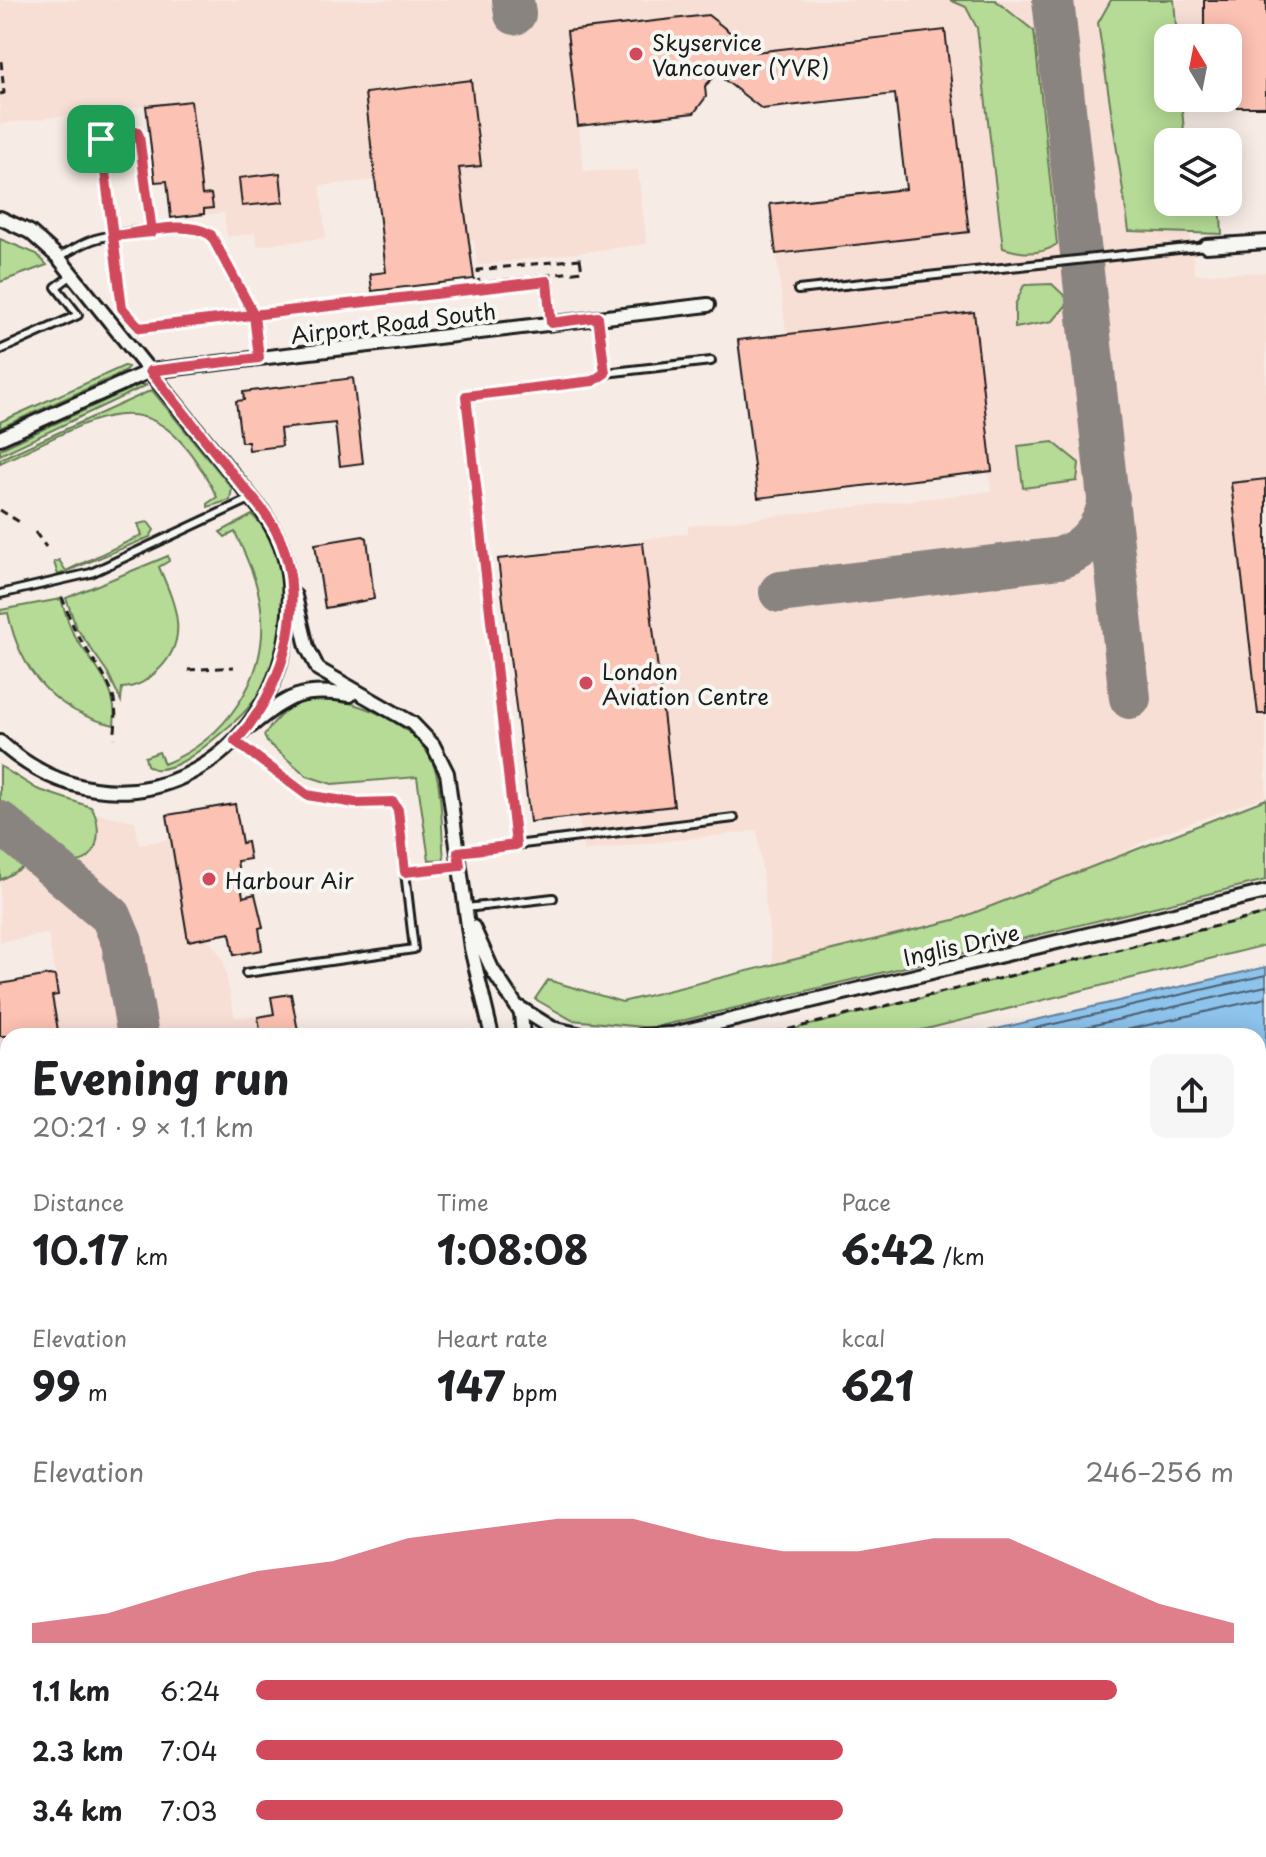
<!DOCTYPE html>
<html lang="en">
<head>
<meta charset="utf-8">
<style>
  :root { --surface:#fff; --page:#f6f6f6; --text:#202124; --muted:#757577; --accent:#d1495b }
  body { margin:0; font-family:"Playpen Sans",sans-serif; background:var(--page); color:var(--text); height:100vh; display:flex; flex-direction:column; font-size:30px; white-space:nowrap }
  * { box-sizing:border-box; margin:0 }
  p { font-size:26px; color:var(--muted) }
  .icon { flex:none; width:44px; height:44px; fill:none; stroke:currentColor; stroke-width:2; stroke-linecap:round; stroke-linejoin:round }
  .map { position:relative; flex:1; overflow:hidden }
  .panel { position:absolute; left:0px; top:1028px; width:1266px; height:830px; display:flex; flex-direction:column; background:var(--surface); border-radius:24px 24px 0 0; box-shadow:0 4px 20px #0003 }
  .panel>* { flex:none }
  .needle { width:52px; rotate:350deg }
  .fabs { position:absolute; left:1154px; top:24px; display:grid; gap:16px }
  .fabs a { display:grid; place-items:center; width:88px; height:88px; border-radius:16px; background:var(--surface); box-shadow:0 4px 20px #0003; font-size:40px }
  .pin { position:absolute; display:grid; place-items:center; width:68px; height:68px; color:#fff; margin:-34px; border-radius:16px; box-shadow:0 4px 12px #0006 }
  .round { display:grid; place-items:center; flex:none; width:84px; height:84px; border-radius:16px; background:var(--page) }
  .overview { display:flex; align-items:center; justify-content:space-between; height:136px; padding:0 32px }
  h1 { font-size:44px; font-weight:700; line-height:60px }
  .metrics { display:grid; grid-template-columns:repeat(3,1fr); gap:12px; height:136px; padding:8px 32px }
  .metrics div { display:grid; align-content:center }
  .metrics b { font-size:40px; font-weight:700 }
  .metrics small { font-size:22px; font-weight:400 }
  .metrics p { font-size:22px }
  .chart { height:224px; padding:16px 32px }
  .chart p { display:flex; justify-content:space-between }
  .chart svg { width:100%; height:144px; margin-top:8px; fill:var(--accent); opacity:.7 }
  ul { padding:0 32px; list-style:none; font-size:26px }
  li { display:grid; grid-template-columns:128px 96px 1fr; align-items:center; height:60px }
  li i { height:20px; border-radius:10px; background:var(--accent) }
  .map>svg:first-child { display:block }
</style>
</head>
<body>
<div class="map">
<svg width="1266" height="1857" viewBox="0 0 1266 1857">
  <rect width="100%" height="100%" fill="#f7ece5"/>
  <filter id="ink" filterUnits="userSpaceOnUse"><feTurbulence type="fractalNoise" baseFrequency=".0125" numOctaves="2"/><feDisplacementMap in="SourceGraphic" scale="16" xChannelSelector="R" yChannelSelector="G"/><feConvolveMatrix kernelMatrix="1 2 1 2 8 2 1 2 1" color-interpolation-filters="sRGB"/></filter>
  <g filter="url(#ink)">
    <path fill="#f8dfd6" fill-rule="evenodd" d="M0,0h1266v107l-84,-1 4,36h-18v60h18l9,72 71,-2v524l-109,39 -116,60 -66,26 -202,44 -16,-134 -174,20 -4,-34 -49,5 -32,-263 145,-16v-4l45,-6v-7l303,-35 -2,-20 -231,27 -20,-158 48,-7 -16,-129 136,-16 -11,-94 -133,15 -44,-34 -14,3 2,19 -13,16 -114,13 5,45 54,-1 9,74 -170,22 -3,-26h-7l-32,-66 -115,12 6,52 -69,8 -2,-13 -28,4 -3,-24 -53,5 -4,-37 -12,1 -9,-76 -146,18zM1168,38h60v60h-60z
      M0,772l70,36 65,13 4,23 33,-5 77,91 -41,9 15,19 12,60 39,-4 -3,-17 20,-3 8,42h-291v46l-8,1v-99l55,-8 -7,-42 -48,8z"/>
    <path fill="#b5db96" stroke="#687c59" stroke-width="2" d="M950,0h45l39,31 23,213c-16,12 -35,10 -54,4l-26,-220 -11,-21z
      M1111,0h63l3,38h-9v60h13l4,44h-17v60h52l2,32 -93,-3 -31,-208z
      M0,239l37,15 10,11 -47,17z
      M1052,284l18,17 -17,20 -38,7v-23l9,-20z
      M124,366l4,1 -4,5 -124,56v-6z
      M139,385h8l-147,70v-6z
      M152,390l80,98 -2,12 -22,7v-4l9,-6c-65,-127 -113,-81 -217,-34v-4z
      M1053,442l26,21 -2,18 -54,7 -5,-42z
      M252,515c46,42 36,133 5,181 -12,19 -31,33 -48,47 -15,12 -36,28 -55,26l-7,-4 -2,-8 14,-5 5,12c62,-25 106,-87 97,-156 -3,-27 -15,-51 -26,-76l-10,5 -5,-5z
      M148,522l6,8 -4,7 -92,38 -4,-13 5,-2 7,11 76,-36 -4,-11z
      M168,556l1,5 -10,6c16,37 33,73 -3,105 -11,10 -19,15 -34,16l-1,13 -13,-28 -32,-46 -10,-29z
      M61,599c4,12 7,25 13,36 18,30 45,51 40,90 -60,-13 -94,-54 -106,-112l-8,1v-4z
      M310,697c44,1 113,26 126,75 7,26 5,59 8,87l-15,1 -12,-83 -85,7 -25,-8 -40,-34 -3,-7c14,-19 24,-30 46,-38z
      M0,766l37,23 54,18c14,20 7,66 -26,52l-65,-52z
      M1266,799v81l-614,148 -80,-8 -37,-21 13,-19 74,22 336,-83z
      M0,835l31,28 -31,17z
      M1266,914v31l-368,91h-133z"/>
    <path fill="#8ec3ec" stroke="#608099" stroke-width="2" d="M1266,967v890h-1266v-635h8v628h1250v-814h-292z"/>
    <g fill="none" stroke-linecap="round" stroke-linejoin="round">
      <path stroke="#4a5f6f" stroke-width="2" d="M1002,1036l264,-61
        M1046,1036l220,-50
        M1100,1036l166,-38"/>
      <path stroke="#8a8480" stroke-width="42" d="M513,0l2,14
        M1053,0l77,698
        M780,592l280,-34c28,-10 45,-32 49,-61
        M0,822l111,94 11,26 16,94"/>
    </g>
    <path fill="#fcc2b3" stroke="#1c1c1c" stroke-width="2" d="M1204,0h62v107h-38v-69h-24z
      M708,15l47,37 190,-22 24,202 -193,22 -6,-50 136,-15 -11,-95 -133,15 -45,-35 -12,12 1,11 -12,16 -116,13 -11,-95z
      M471,80l10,86 -22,2 15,111 -102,12 -2,-17 16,-2 -21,-179z
      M191,101l11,94 9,-1 2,14 -9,1v5l-33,4 -4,-37 -12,1 -9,-76z
      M280,173l3,29 -41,4 -3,-28z
      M974,312l18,159 -234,27 -20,-158z
      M353,378l10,85 -23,3 -5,-43 -55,6 2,17 -33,4 -1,-8h-7l-5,-41 8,-1 -1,-8z
      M1266,479v235h-8l-27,-231z
      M363,536l4,2 7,61 -49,9 -10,-64z
      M643,543l31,263 -144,16 -32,-263z
      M235,804l7,39 5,-1 3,17 -13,2 6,36 12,-3 8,33 -4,1 3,22 -28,5 -4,-22 -42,8 -21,-126z
      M49,975l6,1 3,19 -6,1 7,40h-59v-52z
      M291,994l8,42h-38l-3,-19 16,-3 -3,-17z"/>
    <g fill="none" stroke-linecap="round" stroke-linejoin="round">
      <g stroke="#1c1c1c" stroke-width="12">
        <path id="lane" d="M58,257c13,-6 27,-16 41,-19 25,-6 92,-17 112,-3l43,80 -114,13 -18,-20 -21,-169 3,-3 33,-4 2,4 13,96
          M798,290l408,-44
          M598,317l7,56
          M0,350l78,-35 -22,-28 16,-12
          M259,358l-5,-43 293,-34 4,42
          M0,594l91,-21 161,-75
          M235,741l72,54 48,8 38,-1 5,8 7,62 55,-6
          M516,845l-50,-449 127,-15 12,-8 106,-12
          M458,852l276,-34
          M466,908l87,-10
          M246,973l168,-24 -9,-77"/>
      </g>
      <g stroke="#1c1c1c" stroke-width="18">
        <path id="street" d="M0,218l30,14 28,25 204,254c23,32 30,64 27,103 -10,152 -170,236 -289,128
          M1206,246l60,-4
          M0,438l150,-67 558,-66
          M295,596l12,51 11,22 94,54 21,22 14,28 24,175 21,88
          M251,726c37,-30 51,-39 99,-31
          M473,927l19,42 29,44 2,23
          M520,1008l32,20 34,8
          M641,1036l29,-2
          M664,1036l602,-144
          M0,1162l8,-1"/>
      </g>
      <path stroke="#1c1c1c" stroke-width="3" stroke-dasharray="8 6" stroke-linecap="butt" d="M0,94l4,-1 -3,-32
        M580,259l2,12 -103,12 -1,-13z
        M0,510l21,13
        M35,532l11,15
        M62,597c5,13 9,27 17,40 23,40 43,51 35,101
        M188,670l46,-3
        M761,1036l505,-122
        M0,1335l8,-1"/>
      <use href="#lane" stroke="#f6f6f2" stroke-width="6"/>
      <use href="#street" stroke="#f6f6f2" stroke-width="12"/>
    </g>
  </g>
  <g fill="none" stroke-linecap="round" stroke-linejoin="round" filter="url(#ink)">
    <g stroke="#fff" stroke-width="16">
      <path id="route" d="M101,139l12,97c28,-3 73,-17 98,-1l43,80 5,43 -109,13c27,33 54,67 81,101 18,22 39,43 50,69 26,64 2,152 -46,200l72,54 48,8 38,-1 5,8 7,62 55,-6 -2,-14 58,-7 -50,-449 127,-15 12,-8 -7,-56 -47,6 -4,-42 -407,47 -18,-20 -9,-72 39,-4 -13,-96 -2,-4 -36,7"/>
    </g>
    <use href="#route" stroke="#d1495b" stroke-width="10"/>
  </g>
  <g fill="#d1495b" stroke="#f6f6f2" stroke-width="3">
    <circle cx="636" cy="54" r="8"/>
    <circle cx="586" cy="683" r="8"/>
    <circle cx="209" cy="879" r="8"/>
  </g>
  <g text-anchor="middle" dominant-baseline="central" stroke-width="8" stroke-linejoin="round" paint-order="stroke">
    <g font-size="22" fill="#1c1c1c" stroke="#f6f6f2" text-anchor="start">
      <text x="652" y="41">Skyservice<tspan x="652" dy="25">Vancouver (YVR)</tspan></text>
      <text x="602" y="670">London<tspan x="602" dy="25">Aviation Centre</tspan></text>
      <text x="225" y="879">Harbour Air</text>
    </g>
    <g font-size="22" fill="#1c1c1c" stroke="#f6f6f2">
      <text transform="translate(393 322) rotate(-7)">Airport Road South</text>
      <text transform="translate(961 944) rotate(-13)">Inglis Drive</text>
    </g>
  </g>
</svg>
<div class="fabs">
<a><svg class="needle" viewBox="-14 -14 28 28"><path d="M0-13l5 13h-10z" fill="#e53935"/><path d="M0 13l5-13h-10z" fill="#757577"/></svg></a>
<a><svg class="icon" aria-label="layers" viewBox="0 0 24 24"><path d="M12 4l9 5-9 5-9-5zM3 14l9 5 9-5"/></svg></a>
</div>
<div class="pin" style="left:101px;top:139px;background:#1e9e55"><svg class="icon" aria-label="arrive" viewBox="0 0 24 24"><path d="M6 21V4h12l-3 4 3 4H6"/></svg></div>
<section class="panel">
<div class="overview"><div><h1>Evening run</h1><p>20:21 · 9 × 1.1 km</p></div><a class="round"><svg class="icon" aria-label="share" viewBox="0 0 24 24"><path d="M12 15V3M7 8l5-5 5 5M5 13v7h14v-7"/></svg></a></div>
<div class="metrics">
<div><p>Distance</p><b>10.17<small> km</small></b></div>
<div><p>Time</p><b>1:08:08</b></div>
<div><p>Pace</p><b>6:42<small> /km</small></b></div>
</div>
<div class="metrics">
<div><p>Elevation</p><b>99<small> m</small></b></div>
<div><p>Heart rate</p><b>147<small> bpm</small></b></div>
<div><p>kcal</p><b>621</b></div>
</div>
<div class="chart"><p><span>Elevation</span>246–256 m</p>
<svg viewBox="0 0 160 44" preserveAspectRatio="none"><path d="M0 44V38L10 35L20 28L30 22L40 19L50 12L60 9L70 6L80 6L90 12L100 16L110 16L120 12L130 12L140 22L150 32L160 38V44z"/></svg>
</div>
<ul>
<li><b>1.1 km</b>6:24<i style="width:88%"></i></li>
<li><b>2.3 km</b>7:04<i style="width:60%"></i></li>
<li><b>3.4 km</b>7:03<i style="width:60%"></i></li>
</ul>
</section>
</div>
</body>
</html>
